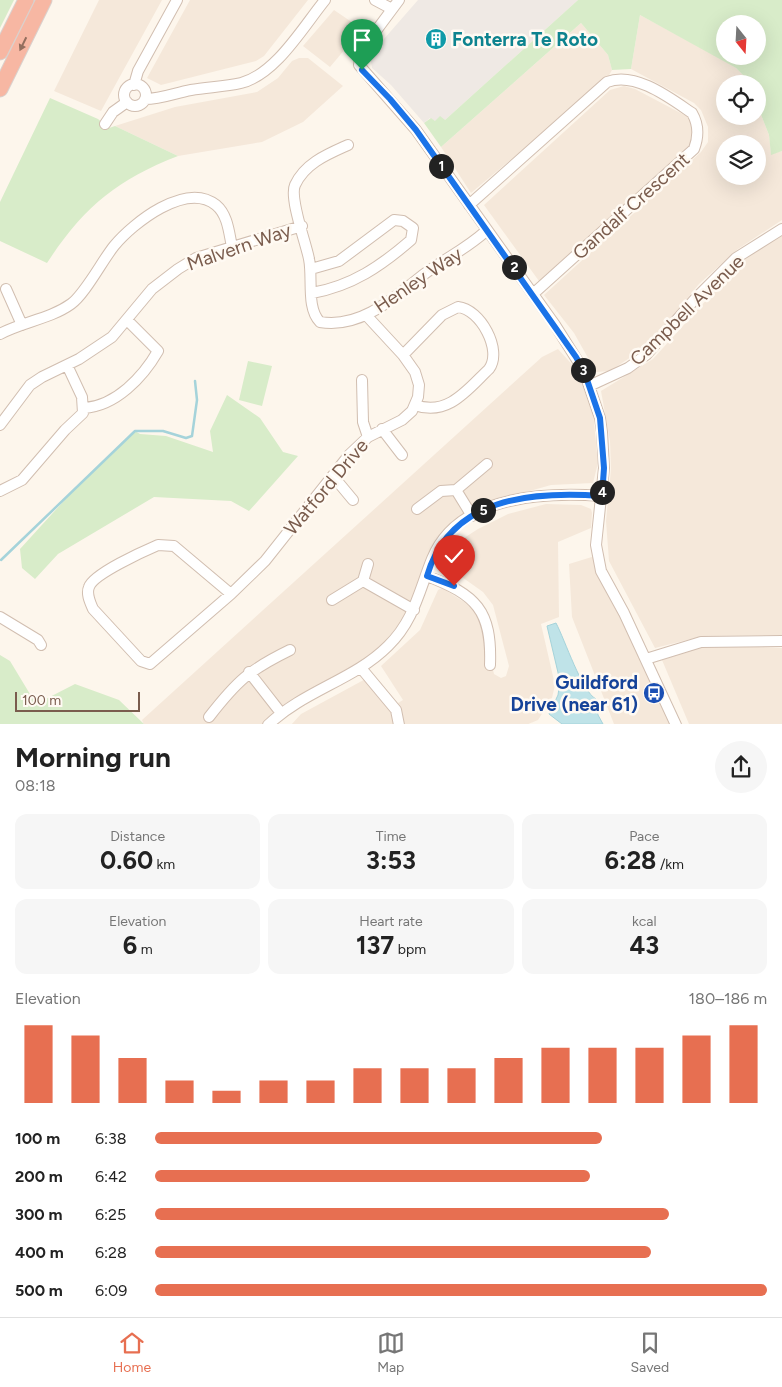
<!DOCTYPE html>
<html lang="en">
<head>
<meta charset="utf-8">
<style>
  :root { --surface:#fff; --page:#f6f6f6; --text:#222; --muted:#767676; --line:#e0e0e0; --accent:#e76f51 }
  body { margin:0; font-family:Figtree,sans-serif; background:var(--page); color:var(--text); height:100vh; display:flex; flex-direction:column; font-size:19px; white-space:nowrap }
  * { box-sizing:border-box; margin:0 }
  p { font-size:16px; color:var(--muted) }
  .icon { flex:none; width:28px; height:28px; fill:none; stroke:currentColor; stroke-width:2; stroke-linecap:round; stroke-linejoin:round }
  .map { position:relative; height:724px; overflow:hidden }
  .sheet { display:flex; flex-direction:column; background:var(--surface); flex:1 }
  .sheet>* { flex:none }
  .needle { width:32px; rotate:162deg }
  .controls { position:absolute; left:716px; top:15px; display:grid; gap:10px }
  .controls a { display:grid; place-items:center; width:50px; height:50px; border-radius:50%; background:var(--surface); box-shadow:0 5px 20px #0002; font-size:25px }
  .scale { position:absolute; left:15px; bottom:12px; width:125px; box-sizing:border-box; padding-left:5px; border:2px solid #7a5c4d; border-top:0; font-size:14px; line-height:18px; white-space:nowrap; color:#7a5c4d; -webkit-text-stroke:4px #fffaf3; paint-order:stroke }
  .pin { position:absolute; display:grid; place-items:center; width:42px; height:42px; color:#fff; margin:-51px -21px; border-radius:50% 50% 50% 0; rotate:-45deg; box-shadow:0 0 5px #0007 }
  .pin .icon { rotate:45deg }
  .km { position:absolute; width:25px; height:25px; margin:-12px; border-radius:50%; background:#222; color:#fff; font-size:14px; line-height:25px; text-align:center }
  .round { display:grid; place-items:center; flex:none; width:52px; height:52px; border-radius:26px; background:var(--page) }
  .headline { display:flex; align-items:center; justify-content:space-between; height:85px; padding:0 15px }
  h1 { font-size:28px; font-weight:700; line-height:38px }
  .metrics { display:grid; grid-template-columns:repeat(3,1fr); gap:8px; height:85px; padding:5px 15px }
  .metrics div { display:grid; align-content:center; border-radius:12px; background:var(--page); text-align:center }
  .metrics b { font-size:25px; font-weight:700 }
  .metrics small { font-size:14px; font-weight:400 }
  .metrics p { font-size:14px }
  .chart { height:140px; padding:10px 15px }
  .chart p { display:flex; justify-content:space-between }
  .chart svg { width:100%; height:90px; margin-top:5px; stroke:var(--accent); stroke-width:6 }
  ul { padding:0 15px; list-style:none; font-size:16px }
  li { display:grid; grid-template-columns:80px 60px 1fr; align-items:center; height:38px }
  li i { height:12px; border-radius:6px; background:var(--accent) }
  .tabs { display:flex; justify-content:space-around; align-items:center; height:70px; border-top:1px solid var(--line); background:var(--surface); font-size:14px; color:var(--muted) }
  .tabs a { display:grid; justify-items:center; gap:2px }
  .tabs .current { color:var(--accent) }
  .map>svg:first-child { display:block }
</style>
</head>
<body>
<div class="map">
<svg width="782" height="725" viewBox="0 0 782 725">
  <rect width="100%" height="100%" fill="#fdf6ec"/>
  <path fill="#f5e8da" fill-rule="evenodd" d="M99,0h63l-61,111 -47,-20z
    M190,0h118l-44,56 -8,5 -95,24 -14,-7z
    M334,10l28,19 -32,38 -27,-21z
    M640,15l76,41 20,12 10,10 2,6h-23v32h33v-9l11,28 2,19 11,-3v69l-44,29 -39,35 -50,61 -39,26 -14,1 -22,-39 -30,-38 157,-143 7,-10v-15l-7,-17 -7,-7 -63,-34zM725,144h33v32h-33z
    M581,23l27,32 4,15 -5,9 -136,114 -30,-46z
    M299,58h9l35,28 -40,36 -41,20 -84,14 -63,-30 60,-19 82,-15 21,-14 14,-17z
    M624,86l11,3 57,30 4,6 -3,19 -154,137 -55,-76 126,-115z
    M782,232v403l-79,1 -48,12 -46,-87 -3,-40 5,-52 -1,-28 -9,-50 52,-32 86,-95z
    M558,349l19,21 16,42 5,51 -5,20 -42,2 -39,11 -25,8 -39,27 -45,88 -26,33 -32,22 -59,29 -23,21 -119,1 -2,-5 400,-363z
    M546,504l35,1 10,4 1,4 -1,15 -33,14 1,75 -18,7 14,61 -3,13 -14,22 -12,5h-235l10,-11 70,-38 22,30 10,-6 -22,-34 39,-36 18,-40 4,-2 38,24 14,62 7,4 5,-2 3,-10 -16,-61 -10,-13 -31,-22 -2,-11 14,-21 14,-9 30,-15z
    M595,556l12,38 37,66 30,64h-60l-42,-107 -3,-53z
    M737,646l45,2v76h-93l-27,-64 39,-13z"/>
  <path fill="#efe9e4" d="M418,0h160l-133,120 -10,1 -5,-3 -6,5 -33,-38 -19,-17 -2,-13z"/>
  <path fill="#d8ecc9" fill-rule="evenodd" d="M0,0h14l-14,28z
    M578,0h204v151l-11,4 -2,-20 -11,-28v-23h-10l-2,-6 -10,-10 -96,-53 -9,54 -19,1 -4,-15 -27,-32 -140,124 -17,-24 7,-5 4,3 5,-5 5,4zM725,24h33v32h-33z
    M50,98l48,21 11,9 6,-2 63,30c-62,24 -95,52 -131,107l-47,-22v-39z
    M248,361l24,5 -10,40 -23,-6z
    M227,395l33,23 23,34 15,4 -49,55 -18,-10 -77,-4 -96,57 -23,25 -13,-11 -2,-19 52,-57 63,-61 5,3 26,2 47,16 -3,-21z
    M0,655l10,6 26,43 39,-20 44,16 25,24h-144z"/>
  <path fill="#bfe3e8" stroke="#a5d3da" d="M556,623c9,17 26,69 40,76l2,16 5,9h-41l-13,-10 9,-19 2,-14 -13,-55z"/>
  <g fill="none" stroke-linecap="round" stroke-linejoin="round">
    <path stroke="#a5d3da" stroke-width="2.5" d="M1,560l134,-129h28l23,7 6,-2 5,-36 -2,-19"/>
    <g stroke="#d1beb0" stroke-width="12">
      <path id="minor" d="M375,0l17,9
        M399,0l-38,51 -2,14 57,65 139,195 29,46 16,47 2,14 2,36 -8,77 5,26 23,42 52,112
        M124 95a11 11 0 1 1 22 0a11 11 0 1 1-22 0Z
        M134,85l4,-14 39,-71
        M145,99c16,0 30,-6 46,-9 16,-3 33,-3 50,-7 35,-9 62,-56 84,-83
        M105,124l8,-12 14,-10
        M348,145c-20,9 -43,18 -53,40 -6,13 11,58 14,74 4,19 -3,49 11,63 40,7 74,-24 103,-47 21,-16 42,-25 63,-44
        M469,205l138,-123c28,-11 63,16 85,31 7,12 7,23 2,36l-161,145
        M311,269l28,-8 55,-41 9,1 10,7 -2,12c-30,26 -59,46 -99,53
        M6,289l16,36
        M0,334c22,-12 50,-15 71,-30 14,-10 31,-43 43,-58 19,-23 72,-65 102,-41 12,10 13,28 16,42
        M403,355l39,-40 16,-8c22,2 45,43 31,62 -21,20 -41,48 -74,36
        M362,380l1,42 5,15
        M589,386l39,-18 18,-13 49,-56 41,-41 46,-29
        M84,408c32,-2 59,-31 74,-57l-31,-31
        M0,425l30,-40 12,-8 37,-18 33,-22 40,-48 26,-20 18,-11 106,-32
        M382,429l20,26
        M333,476l20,24
        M456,490l16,26
        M0,491l22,-11 43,-50 18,-17 -1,-16 -15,-32
        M417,509l24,-18 15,-1 31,-26
        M427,576c49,19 65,34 63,89
        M363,581l51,29
        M231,594l-57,-48 -16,-1c-14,6 -65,29 -69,42 -3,7 1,15 4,22l48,52 9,3 81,-70 34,-33 84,-106 19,-18 34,-17 10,-9 6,-14 1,-12 -4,-13 -12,-17 -37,-40
        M332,600l31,-19 5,-17
        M0,617l38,23 3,5
        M646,659l55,-17 81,-1
        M361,668l35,42 3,15
        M249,672l32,41
        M209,717c28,-36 40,-47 81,-67
        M268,725c37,-35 86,-45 120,-79 26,-25 31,-55 44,-87 26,-64 112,-67 170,-63"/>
    </g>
    <g stroke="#dad1cd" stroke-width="17">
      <path id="highway" d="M0,52l26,-52
        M0,89l44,-89"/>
    </g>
    <use href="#minor" stroke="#fff" stroke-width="10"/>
    <use href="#highway" stroke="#f7b7a3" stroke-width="15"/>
  </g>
  <defs><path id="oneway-solid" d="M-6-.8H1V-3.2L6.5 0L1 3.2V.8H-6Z" transform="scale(1.25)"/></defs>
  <use fill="#936e5e" href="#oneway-solid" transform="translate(23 44) rotate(116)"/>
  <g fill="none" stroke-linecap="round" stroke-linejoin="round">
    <g stroke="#fff" stroke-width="10">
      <path id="route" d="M362,70l28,29 26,31 160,227 8,14 16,47 4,50 -2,28c-70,-5 -152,1 -175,80l27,10"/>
    </g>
    <use href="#route" stroke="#1a73e8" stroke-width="6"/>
  </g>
  <defs>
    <g id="building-disc" transform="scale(1.125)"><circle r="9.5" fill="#0f9aa8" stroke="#fffaf3"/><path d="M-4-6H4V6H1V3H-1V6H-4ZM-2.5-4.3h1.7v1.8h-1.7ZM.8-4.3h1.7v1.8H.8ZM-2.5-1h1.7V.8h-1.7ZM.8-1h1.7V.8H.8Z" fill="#fff"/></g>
    <g id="bus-disc" transform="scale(1.125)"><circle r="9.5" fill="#1a4fb4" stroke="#fffaf3"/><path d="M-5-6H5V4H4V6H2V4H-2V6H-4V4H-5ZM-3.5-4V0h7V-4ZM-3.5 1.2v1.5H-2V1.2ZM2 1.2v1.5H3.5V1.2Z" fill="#fff"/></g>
  </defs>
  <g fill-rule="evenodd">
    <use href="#building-disc" x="436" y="39"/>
    <use href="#bus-disc" x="654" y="693"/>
  </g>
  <g text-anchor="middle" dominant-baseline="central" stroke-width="5" stroke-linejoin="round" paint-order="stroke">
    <g font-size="19" font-weight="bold" fill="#0d838f" stroke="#fffaf3" text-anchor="start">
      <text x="452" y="39">Fonterra Te Roto</text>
    </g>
    <g font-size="19" fill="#7a5c4d" stroke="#fffaf3">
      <text transform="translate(631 206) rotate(-42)">Gandalf Crescent</text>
      <text transform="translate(239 247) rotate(-19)">Malvern Way</text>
      <text transform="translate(418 280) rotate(-34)">Henley Way</text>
      <text transform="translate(687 310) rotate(-44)">Campbell Avenue</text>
      <text transform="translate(326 487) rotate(-50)">Watford Drive</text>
    </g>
    <g font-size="19" font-weight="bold" fill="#164399" stroke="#fffaf3" text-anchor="end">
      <text x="638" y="682">Guildford<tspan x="638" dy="22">Drive (near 61)</tspan></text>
    </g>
  </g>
</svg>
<div class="controls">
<a><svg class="needle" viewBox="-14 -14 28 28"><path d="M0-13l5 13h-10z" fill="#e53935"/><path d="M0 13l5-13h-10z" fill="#767676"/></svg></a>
<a><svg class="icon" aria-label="locate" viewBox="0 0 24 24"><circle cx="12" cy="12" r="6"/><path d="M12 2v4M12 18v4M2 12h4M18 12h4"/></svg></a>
<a><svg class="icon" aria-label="layers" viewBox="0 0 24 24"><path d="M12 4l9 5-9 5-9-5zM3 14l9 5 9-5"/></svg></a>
</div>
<div class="scale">100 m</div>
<div class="pin" style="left:362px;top:70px;background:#1e9e55"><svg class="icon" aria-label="arrive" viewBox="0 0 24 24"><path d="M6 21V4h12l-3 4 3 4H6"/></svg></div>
<div class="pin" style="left:454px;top:586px;background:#d93025"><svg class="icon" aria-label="check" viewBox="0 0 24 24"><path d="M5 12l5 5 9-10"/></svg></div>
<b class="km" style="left:441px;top:166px">1</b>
<b class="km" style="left:514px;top:267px">2</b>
<b class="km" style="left:583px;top:370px">3</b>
<b class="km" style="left:602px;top:492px">4</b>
<b class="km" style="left:483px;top:510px">5</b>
</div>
<section class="sheet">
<div class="headline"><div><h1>Morning run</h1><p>08:18</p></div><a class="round"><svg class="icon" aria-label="share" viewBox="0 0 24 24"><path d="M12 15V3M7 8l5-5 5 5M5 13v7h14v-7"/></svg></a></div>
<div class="metrics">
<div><p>Distance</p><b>0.60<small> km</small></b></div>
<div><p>Time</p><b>3:53</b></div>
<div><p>Pace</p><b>6:28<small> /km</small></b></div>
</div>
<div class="metrics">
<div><p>Elevation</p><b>6<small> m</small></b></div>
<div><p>Heart rate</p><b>137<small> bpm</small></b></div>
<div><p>kcal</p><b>43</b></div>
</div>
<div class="chart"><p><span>Elevation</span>180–186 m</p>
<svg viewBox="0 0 160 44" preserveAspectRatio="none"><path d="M5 44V6M15 44V11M25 44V22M35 44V33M45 44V38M55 44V33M65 44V33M75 44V27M85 44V27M95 44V27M105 44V22M115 44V17M125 44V17M135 44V17M145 44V11M155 44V6"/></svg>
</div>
<ul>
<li><b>100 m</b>6:38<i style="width:73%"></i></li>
<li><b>200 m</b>6:42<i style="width:71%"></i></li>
<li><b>300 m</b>6:25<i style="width:84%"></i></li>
<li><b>400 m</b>6:28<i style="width:81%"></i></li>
<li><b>500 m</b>6:09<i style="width:100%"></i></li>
</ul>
</section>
<nav class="tabs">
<a class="current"><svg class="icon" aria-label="home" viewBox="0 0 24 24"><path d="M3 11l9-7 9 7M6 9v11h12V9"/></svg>Home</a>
<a><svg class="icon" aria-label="map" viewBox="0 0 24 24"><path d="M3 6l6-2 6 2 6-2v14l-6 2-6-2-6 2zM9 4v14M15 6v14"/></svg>Map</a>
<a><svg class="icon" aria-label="saved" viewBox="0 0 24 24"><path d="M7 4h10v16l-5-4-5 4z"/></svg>Saved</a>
</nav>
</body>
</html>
